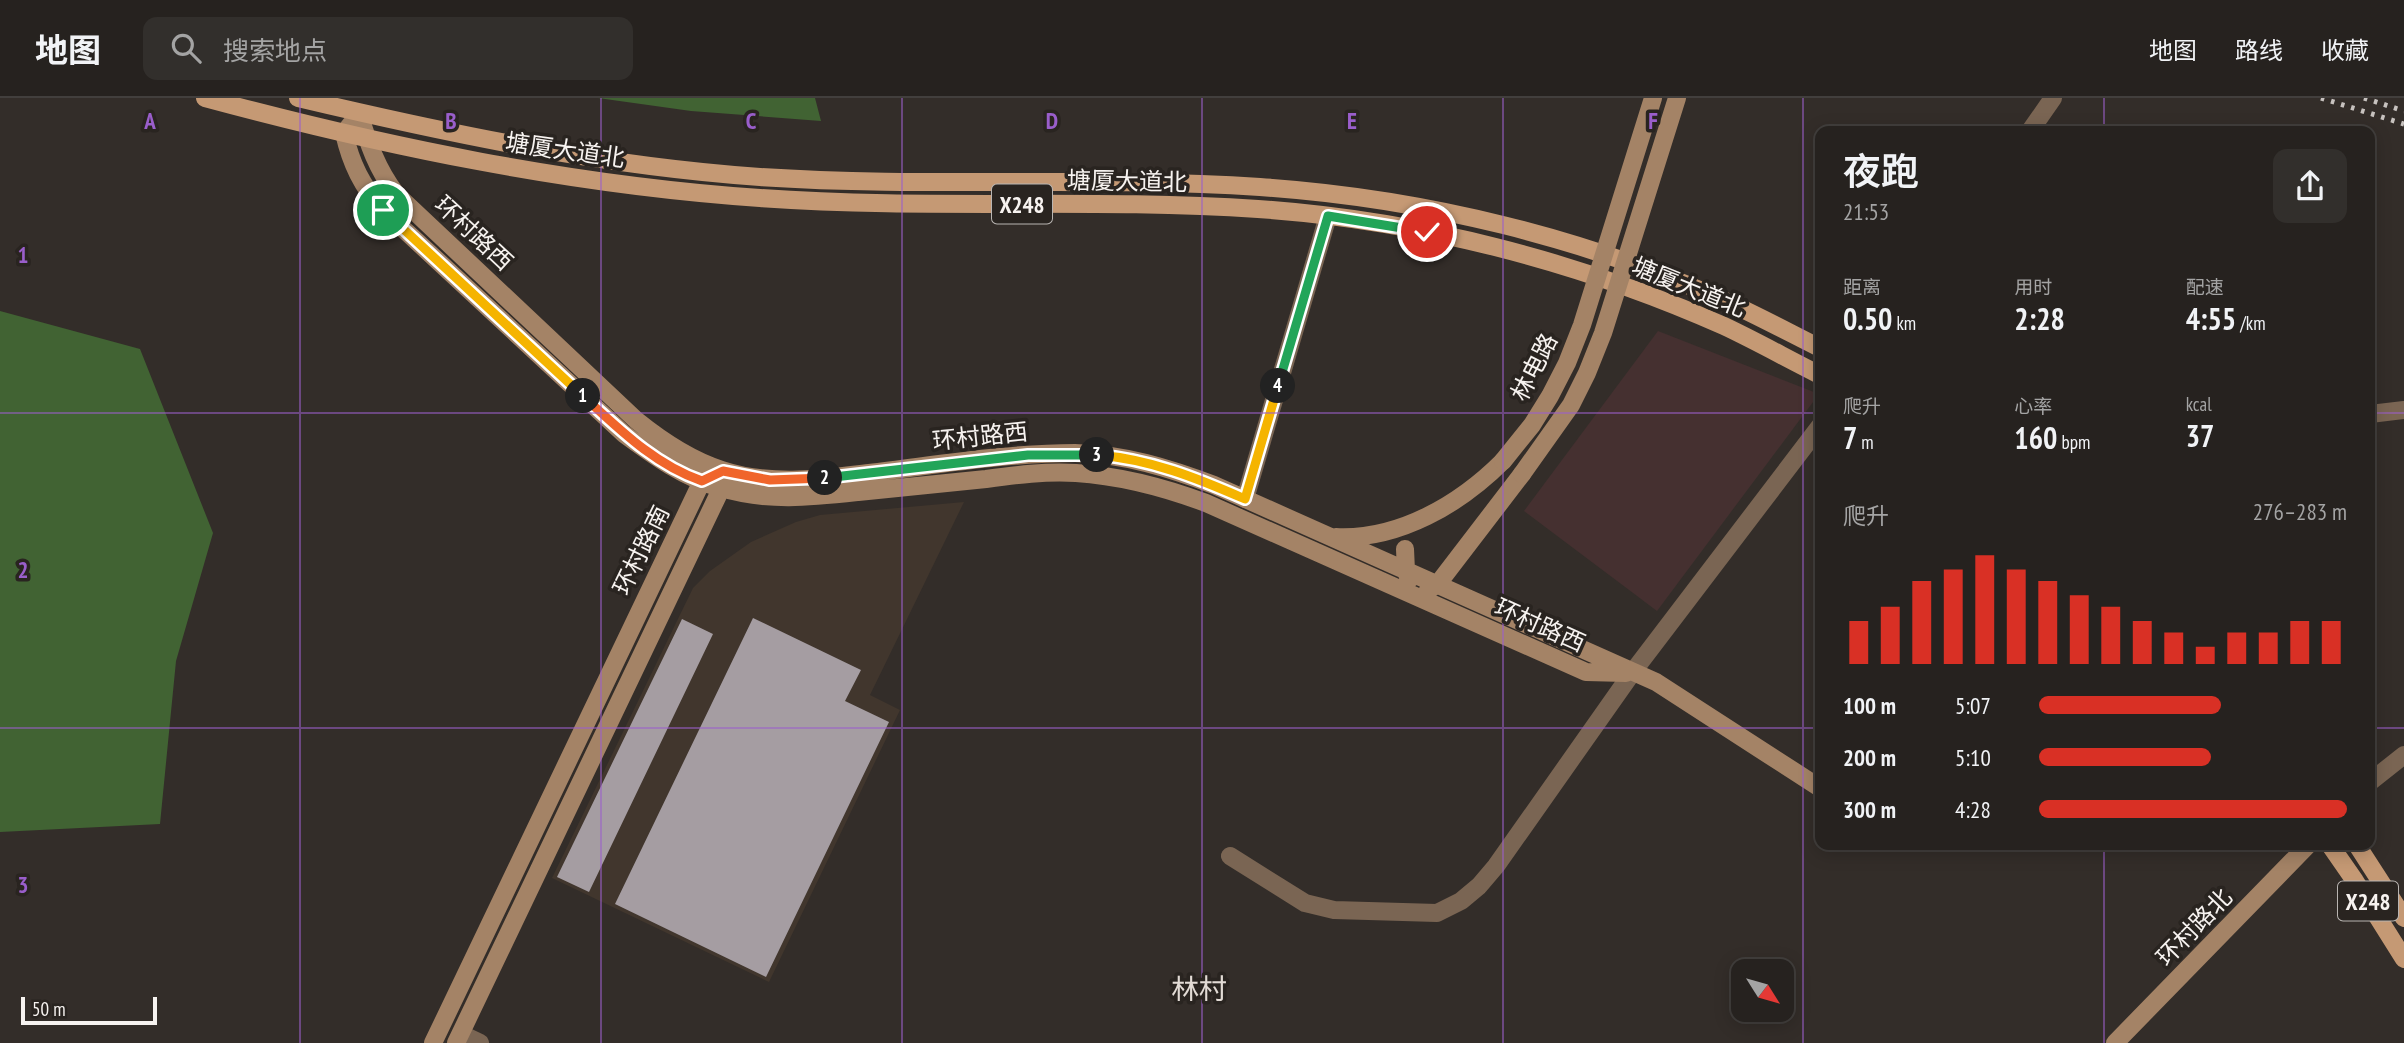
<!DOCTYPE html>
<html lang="zh">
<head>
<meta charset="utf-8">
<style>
  :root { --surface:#26221f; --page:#322f2c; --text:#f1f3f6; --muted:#a4a4a4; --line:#423f3d; --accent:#d93025 }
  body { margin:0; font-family:"PT Sans Narrow","Noto Sans SC",sans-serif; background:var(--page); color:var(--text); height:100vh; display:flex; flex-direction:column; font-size:26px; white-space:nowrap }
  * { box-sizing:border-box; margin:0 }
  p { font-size:23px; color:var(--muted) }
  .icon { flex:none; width:38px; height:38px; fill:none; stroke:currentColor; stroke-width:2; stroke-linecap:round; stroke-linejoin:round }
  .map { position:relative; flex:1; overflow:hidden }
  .sheet { position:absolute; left:1815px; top:28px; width:560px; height:724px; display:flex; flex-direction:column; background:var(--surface); border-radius:14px; box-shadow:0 4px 18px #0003,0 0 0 2px var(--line) }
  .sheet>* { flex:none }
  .needle { width:46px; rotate:127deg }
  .buttons { position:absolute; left:1731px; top:861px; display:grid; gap:14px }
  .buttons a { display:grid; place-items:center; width:63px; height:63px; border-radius:14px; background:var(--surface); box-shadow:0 4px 18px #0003,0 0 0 2px var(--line); font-size:35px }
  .scale { position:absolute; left:21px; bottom:18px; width:136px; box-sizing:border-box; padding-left:7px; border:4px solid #f7f3f0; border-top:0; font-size:19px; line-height:24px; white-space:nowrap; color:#f7f3f0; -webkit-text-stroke:5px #292420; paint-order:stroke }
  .pin { position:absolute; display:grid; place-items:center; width:60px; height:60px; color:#fff; margin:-30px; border:4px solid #fff; border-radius:50%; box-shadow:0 2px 7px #0007 }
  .km { position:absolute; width:35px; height:35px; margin:-18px; border-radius:50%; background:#222; color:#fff; font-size:19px; line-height:35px; text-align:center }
  .round { display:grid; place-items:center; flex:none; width:74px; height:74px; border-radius:14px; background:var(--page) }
  .head { display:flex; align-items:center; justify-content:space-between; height:119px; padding:0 28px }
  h1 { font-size:38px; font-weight:600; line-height:52px }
  .figures { display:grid; grid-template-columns:repeat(3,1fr); gap:10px; height:119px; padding:7px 28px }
  .figures div { display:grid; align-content:center }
  .figures b { font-size:30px; font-weight:600 }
  .figures small { font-size:19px; font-weight:400 }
  .figures p { font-size:19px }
  .chart { height:196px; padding:14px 28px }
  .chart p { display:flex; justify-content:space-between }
  .chart svg { width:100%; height:126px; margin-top:7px; stroke:var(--accent); stroke-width:6 }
  ul { padding:0 28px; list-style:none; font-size:23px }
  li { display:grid; grid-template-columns:112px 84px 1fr; align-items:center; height:52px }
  li i { height:18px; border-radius:9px; background:var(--accent) }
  header { display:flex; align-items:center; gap:42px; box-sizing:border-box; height:98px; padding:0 35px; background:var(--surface); border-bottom:2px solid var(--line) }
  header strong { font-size:33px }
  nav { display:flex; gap:38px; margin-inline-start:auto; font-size:24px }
  .search { width:490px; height:63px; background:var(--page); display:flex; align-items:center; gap:18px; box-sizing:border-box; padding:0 24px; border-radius:14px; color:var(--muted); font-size:26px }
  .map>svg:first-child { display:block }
</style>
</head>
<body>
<header>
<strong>地图</strong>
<div class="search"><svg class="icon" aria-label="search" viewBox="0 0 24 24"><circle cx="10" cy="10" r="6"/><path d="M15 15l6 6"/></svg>搜索地点</div>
<nav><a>地图</a><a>路线</a><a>收藏</a></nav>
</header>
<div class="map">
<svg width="2404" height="945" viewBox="0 0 2404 945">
  <rect width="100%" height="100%" fill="#332d29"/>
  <path fill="#41362d" d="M964,404l-94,193 30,15 -131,272 -217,-104 141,-290 17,-17 41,-29 45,-20 24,-7z"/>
  <path fill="#453030" d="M1658,233l161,63 -162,217 -133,-100z"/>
  <path fill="#416333" d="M598,0h217l6,23 -130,-10z
    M0,213l140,38 73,184 -37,128 -16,163 -160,8z"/>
  <path fill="#a59da2" d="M753,520l108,52 -16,31 44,21 -123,255 -151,-73z
    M682,521l31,15 -124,258 -32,-15z"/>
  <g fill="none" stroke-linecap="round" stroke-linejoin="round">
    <path stroke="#7a6553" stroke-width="18" d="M2030,33l23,-33
      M2370,316l34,-4
      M1245,401l83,-283
      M2370,684l34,-27
      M1230,758l75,47 29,7 103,3 24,-12 18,-15 17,-20 136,-193 188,-247
      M461,936l19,9"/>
    <path stroke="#a48366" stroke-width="18" d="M359,15c9,30 18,56 37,81l240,226c26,21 54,40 86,50 49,16 98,9 147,3 68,-8 138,-20 206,-20 49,1 94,15 139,32l442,197 164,106
      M351,26l-7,9c7,31 18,53 39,77l241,224c30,22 60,44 97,54 46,14 91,9 137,4 43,-4 85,-9 128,-13 30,-4 60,-8 90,-6 46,3 87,14 130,30l380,169 40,1
      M1336,439c63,3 124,-33 167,-76
      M1405,451l1,22 3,9
      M1428,492l9,-5 85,-111
      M433,945l269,-562 8,-4
      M456,945l265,-554 1,-12
      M2115,945l193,-198"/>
    <path stroke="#c59974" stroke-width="18" d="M205,0c182,49 366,87 555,100 166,12 332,0 498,11 160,11 320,52 466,117 32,15 64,33 96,49
      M298,0c152,36 305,68 462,79 167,11 334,-1 500,10 163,11 328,51 476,119 28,13 56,28 84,42
      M2330,747l25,36 49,78
      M2357,747l47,73"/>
    <path stroke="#c7c2bf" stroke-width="5" stroke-dasharray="3.5 7" stroke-linecap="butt" d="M2321,0l83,26
      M2364,0l40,13"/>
    <path stroke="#a48366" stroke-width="18" d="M1503,363l29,-36 18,-29 17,-33 15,-38 71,-227
      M1522,376l49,-69 16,-32 16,-40 74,-235"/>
  </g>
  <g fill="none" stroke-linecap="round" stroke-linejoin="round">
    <g stroke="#fff" stroke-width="14">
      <path id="split-1" d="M383,112l200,186"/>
    </g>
    <g stroke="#fff" stroke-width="14">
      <path id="split-2" d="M583,298c36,33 72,69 119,85l21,-10 47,9 55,-2"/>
    </g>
    <g stroke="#fff" stroke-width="14">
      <path id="split-3" d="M825,380l203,-23h69"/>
    </g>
    <g stroke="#fff" stroke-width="14">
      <path id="split-4" d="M1097,357c53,4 100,23 148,44l33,-113"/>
    </g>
    <g stroke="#fff" stroke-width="14">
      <path id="split-5" d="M1278,288l50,-170 99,16"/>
    </g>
    <use href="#split-1" stroke="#f5b400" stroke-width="9"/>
    <use href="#split-2" stroke="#f0652b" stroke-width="9"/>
    <use href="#split-3" stroke="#22a559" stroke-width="9"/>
    <use href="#split-4" stroke="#f5b400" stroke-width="9"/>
    <use href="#split-5" stroke="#22a559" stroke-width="9"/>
  </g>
  <path fill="none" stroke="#9a5ecb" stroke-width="2" stroke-opacity="0.55" d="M300,0v945M601,0v945M902,0v945M1202,0v945M1503,0v945M1803,0v945M2104,0v33M0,315h1820M2370,315h34M0,630h1820M2370,630h34M2104,747v198"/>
  <g text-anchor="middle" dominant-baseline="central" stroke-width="7" stroke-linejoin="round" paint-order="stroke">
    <g fill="#292420" stroke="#b9b5b2" stroke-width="2">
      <rect x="992" y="86.5" width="60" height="39" rx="5"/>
      <rect x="2338" y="783.5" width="60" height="39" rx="5"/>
    </g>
    <g font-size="23" font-weight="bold" fill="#f7f3f0">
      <text x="1022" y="106">X248</text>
      <text x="2368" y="803">X248</text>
    </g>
    <g font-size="24" fill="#f7f3f0" stroke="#292420">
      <text transform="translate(565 52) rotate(8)">塘厦大道北</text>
      <text transform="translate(1127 83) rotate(1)">塘厦大道北</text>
      <text transform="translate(474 135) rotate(43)">环村路西</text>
      <text transform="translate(1689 189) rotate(22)">塘厦大道北</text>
      <text transform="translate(1534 269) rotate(-63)">林电路</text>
      <text transform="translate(980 338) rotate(-6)">环村路西</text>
      <text transform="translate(641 452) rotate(-64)">环村路南</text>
      <text transform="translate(1540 527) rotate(24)">环村路西</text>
      <text transform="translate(2194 829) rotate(-46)">环村路北</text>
    </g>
    <g font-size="28" fill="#e2dbd5" stroke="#292420">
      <text x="1199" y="890">林村</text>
    </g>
  </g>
  <g font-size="23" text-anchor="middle" font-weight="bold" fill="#9a5ecb" stroke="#292420" stroke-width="7" stroke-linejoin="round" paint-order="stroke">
    <text x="150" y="31">A</text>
    <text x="451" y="31">B</text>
    <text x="751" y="31">C</text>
    <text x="1052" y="31">D</text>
    <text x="1352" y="31">E</text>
    <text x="1653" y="31">F</text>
    <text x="23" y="165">1</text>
    <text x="23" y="480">2</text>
    <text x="23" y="795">3</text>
  </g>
</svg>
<div class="buttons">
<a><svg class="needle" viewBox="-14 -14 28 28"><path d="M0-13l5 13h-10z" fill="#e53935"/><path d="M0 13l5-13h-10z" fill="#a4a4a4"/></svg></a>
</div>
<div class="scale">50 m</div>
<div class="pin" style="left:383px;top:112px;background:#1e9e55"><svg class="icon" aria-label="arrive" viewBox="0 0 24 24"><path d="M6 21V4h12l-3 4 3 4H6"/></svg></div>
<div class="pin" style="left:1427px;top:134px;background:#d93025"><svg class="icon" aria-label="check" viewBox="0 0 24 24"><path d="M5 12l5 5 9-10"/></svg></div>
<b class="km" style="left:583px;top:298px">1</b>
<b class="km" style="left:825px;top:380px">2</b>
<b class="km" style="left:1097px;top:357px">3</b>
<b class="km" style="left:1278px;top:288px">4</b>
<section class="sheet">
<div class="head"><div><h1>夜跑</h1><p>21:53</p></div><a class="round"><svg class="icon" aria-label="share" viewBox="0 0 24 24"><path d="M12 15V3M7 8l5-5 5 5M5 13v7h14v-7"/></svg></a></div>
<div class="figures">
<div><p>距离</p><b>0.50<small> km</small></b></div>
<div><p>用时</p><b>2:28</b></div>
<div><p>配速</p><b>4:55<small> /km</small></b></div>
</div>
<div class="figures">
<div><p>爬升</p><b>7<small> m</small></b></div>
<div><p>心率</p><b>160<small> bpm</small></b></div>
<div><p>kcal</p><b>37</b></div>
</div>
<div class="chart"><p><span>爬升</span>276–283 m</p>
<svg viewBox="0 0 160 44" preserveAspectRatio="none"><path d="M5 44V29M15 44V24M25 44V15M35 44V11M45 44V6M55 44V11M65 44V15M75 44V20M85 44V24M95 44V29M105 44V33M115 44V38M125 44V33M135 44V33M145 44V29M155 44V29"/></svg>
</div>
<ul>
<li><b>100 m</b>5:07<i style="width:59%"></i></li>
<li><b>200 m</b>5:10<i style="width:56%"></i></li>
<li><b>300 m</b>4:28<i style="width:100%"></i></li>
</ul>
</section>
</div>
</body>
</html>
